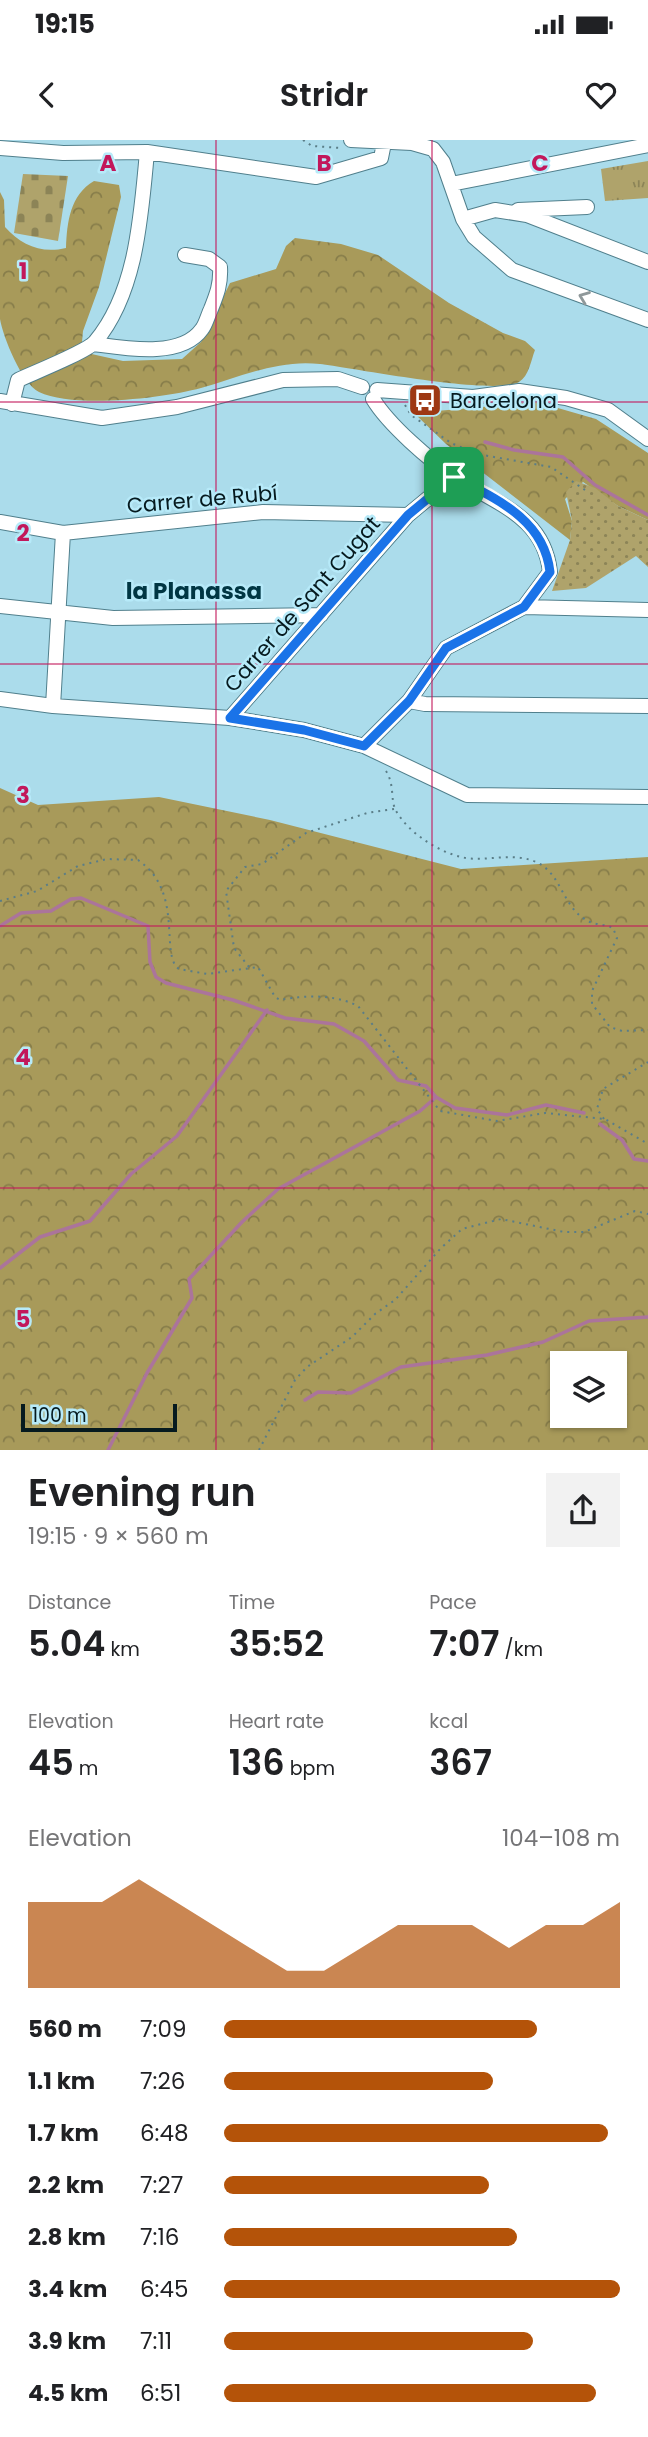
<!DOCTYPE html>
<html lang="en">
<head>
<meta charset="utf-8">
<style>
  :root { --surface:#fff; --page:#f2f2f2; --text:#202124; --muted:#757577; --accent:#b45309 }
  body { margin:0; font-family:Poppins,sans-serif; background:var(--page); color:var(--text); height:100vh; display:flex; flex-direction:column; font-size:26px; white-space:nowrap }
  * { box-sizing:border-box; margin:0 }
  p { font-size:23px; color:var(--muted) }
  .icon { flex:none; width:38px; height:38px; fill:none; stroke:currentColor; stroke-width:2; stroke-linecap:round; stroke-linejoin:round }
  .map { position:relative; height:1310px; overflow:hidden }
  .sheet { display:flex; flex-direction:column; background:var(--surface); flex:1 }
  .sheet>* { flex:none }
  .fabs { position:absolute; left:550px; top:1211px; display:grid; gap:14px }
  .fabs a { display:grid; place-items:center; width:77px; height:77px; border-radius:0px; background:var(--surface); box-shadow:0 2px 5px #0004; font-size:35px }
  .scale { position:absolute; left:21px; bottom:18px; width:156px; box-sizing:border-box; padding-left:7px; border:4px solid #061a1f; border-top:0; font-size:19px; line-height:24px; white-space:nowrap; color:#061a1f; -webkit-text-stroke:5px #b7eaf9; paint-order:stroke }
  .pin { position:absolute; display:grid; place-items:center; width:60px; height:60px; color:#fff; margin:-30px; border-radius:14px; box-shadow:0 4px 10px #0006 }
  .round { display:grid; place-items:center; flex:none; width:74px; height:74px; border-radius:0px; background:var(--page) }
  .overview { display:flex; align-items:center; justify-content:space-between; height:119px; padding:0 28px }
  h1 { font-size:38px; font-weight:600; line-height:52px }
  .figures { display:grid; grid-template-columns:repeat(3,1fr); gap:10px; height:119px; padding:7px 28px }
  .figures div { display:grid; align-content:center }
  .figures b { font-size:35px; font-weight:600 }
  .figures small { font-size:19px; font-weight:400 }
  .figures p { font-size:19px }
  .chart { height:196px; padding:14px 28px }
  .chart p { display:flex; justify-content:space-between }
  .chart svg { width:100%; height:126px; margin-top:7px; fill:var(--accent); opacity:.7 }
  ul { padding:0 28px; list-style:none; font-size:23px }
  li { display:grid; grid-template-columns:112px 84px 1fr; align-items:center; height:52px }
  li i { height:18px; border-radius:9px; background:var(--accent) }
  .status { display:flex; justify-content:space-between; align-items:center; height:49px; padding:0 35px; background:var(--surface); direction:ltr }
  .status svg { height:19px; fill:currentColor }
  header { display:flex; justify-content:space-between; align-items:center; height:91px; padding:0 28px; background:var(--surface); font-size:32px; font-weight:600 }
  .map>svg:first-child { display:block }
</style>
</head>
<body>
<div class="status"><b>19:15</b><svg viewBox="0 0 49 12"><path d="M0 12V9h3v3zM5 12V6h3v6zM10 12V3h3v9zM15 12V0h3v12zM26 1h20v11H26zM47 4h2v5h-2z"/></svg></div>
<header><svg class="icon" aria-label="back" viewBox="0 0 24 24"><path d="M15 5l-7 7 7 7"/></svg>Stridr<svg class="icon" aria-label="heart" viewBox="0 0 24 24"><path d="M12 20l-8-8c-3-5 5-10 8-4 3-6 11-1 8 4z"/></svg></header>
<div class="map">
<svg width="648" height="1310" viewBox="0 0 648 1310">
  <defs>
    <pattern id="grass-tufts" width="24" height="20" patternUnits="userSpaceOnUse" patternTransform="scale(1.75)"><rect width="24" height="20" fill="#afa36b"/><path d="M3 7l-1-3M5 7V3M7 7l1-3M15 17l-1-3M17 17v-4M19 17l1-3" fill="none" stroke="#8c8457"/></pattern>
    <pattern id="forest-crowns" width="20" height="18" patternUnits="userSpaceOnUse" patternTransform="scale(1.75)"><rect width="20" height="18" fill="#a89a5a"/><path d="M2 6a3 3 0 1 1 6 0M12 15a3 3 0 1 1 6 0" fill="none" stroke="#877d4a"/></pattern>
    <pattern id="cemetery-stones" width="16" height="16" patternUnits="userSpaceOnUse" patternTransform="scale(1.75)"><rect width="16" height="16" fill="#afa36b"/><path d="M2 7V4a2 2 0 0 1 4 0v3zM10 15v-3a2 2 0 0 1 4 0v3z" fill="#8c8457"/></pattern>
    <pattern id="garden-dots" width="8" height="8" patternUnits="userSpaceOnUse" patternTransform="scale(1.75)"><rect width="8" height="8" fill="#afa36b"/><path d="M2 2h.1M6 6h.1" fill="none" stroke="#8c8457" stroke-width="1.8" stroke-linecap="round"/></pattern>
  </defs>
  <rect width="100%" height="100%" fill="#abdceb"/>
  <path fill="url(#grass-tufts)" d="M648,21v37l-43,3 -4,-32z"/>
  <path fill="url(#forest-crowns)" fill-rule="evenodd" d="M94,41l25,4 2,12 -22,90 -16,44 -1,11 5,11 36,8 59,-2 19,-17 29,-59 46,-14 10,-23 9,-8 46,6 37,11 71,48 54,30 22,8 10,9c-4,10 -6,26 -16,32 -24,14 -166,-14 -199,-18 -41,-5 -80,13 -119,24 -37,10 -127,21 -162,4 -17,-8 -36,-55 -39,-73 0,-41 0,-86 0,-127l4,8 1,27c16,18 36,27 61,21 1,-26 4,-53 28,-67z
    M537,262l59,17 52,34v67l-30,-14 -35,-24 -18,17 7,22 -2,19 -124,-96 -32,-31z
    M0,648l38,17 121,-8 111,23 191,49 187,-12v593h-648zM562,1223h52v53h-52z"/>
  <path fill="url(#cemetery-stones)" d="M23,34l45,2 -10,65 -44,-8z"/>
  <path fill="url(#garden-dots)" d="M576,341l19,7 23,18 30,14v47l-12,-11 -50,32 -34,3 18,-51 2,-19 -6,-29z"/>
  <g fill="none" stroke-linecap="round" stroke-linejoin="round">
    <path stroke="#ab749b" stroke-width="3.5" d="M485,302l29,8 49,7 32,28 53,30
      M0,786l21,-13 30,-2 20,-12 10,-1 67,28 2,36 6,15 10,6 67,17 52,18 49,6 30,17 34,39 28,6 10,11 19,11 52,7 39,-10 38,8
      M600,984l22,16 12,19 14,2
      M0,1128l40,-31 50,-16 41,-47 46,-38 90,-126
      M305,1260l13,-8 33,1 50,-26 86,-12 56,-13 46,-21 59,-4
      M108,1310l39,-77 45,-75 -3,-19 53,-57 36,-33 142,-78 15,-13"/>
    <g stroke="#507f8c" stroke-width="16">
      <path id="minor" d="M351,0l61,3 21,6 10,13 20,57 11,18 38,33 136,50
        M0,8l63,5 84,-1 169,25 65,-19 3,-15
        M451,44l197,-39
        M518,70l69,-3
        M463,79l32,-9 32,5 121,47
        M94,204c30,4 87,15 108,-15 4,-5 6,-14 9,-20 6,-15 10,-25 9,-42l-11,-8 -24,-4
        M377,250l96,7 46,-6 47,7 42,12 40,29
        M0,261l102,17 75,-11 106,-27 55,-1 24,8
        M12,264l6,-24c15,-7 68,-28 77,-38 42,-50 46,-127 52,-190
        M0,382l63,11 200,-21 145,3
        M0,466l113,12 208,-3
        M524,467l124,3
        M0,559l53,7 177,12 178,-203 46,-38
        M409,561l16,3 223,2
        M53,566l10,-173
        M230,578l74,12 60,16 103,49 181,2
        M364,606l45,-45 37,-53 78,-41 26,-35c-6,-56 -54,-68 -95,-95 -25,-16 -67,-53 -82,-78"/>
    </g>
    <path stroke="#5a7d87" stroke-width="2" stroke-dasharray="2 5" stroke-linecap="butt" d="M303,0l9,6 29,2
      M405,265l6,10 40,28 26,11 74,13 34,23
      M386,631c9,14 4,29 10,40 13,22 41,40 65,46 24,6 50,-6 75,5 26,11 26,46 52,59 7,4 17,3 25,7l4,10 -25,53v13l18,23 12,4 26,-1
      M0,761l37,-10 41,-25 29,-7 31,1c47,32 21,95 41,109l28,5 51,-7 17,30 5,3c26,-5 54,-6 78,6l82,105 57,10 48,-8 60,6 43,25
      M249,827l-15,-19 -8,-57 19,-24 17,-3 44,-31 61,-20 27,-4
      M604,979l-7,-10 6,-20 45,-27
      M259,1310l36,-70 12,-13 45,-30 23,-23 20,-14 46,-52 21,-19 39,-10 63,13h20l51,-21 13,3"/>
    <use href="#minor" stroke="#fff" stroke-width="14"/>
  </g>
  <defs><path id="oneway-chevron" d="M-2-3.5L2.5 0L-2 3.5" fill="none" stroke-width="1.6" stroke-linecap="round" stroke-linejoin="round" transform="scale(1.75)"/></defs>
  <use stroke="#8f989a" href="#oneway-chevron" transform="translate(584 157) rotate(-159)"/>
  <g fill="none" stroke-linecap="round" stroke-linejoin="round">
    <g stroke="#fff" stroke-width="14">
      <path id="route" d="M454,337c42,22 90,42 96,95l-26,35 -78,41 -37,53 -45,45 -60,-16 -74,-12 178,-203z"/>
    </g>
    <use href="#route" stroke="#1a73e8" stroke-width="9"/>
  </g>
  <path fill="none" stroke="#c2185b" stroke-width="2" stroke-opacity="0.55" d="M216,0v1310M432,0v1310M0,262h648M0,524h648M0,786h648M0,1048h648"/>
  <defs>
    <g id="bus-square" transform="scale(1.75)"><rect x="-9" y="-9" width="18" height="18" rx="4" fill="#9e3813" stroke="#b7eaf9"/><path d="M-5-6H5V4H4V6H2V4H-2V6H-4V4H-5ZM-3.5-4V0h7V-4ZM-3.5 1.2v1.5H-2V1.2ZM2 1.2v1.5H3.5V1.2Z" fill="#fff"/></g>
  </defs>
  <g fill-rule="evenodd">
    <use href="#bus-square" x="425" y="260"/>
  </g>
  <g text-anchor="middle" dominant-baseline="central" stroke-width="5" stroke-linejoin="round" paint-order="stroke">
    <g font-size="21" fill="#061a1f" stroke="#b7eaf9" text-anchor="start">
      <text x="450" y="260">Barcelona</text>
    </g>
    <g font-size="21" fill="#061a1f" stroke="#b7eaf9">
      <text transform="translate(202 359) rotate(-5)">Carrer de Rubí</text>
      <text transform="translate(302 464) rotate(-49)">Carrer de Sant Cugat</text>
    </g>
    <g font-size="23" font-weight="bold" fill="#003643" stroke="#b7eaf9">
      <text x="194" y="451">la Planassa</text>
    </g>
  </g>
  <g font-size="23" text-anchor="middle" font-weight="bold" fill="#c2185b" stroke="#b7eaf9" stroke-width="5" stroke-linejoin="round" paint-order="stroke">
    <text x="108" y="31">A</text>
    <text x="324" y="31">B</text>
    <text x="540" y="31">C</text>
    <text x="23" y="139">1</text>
    <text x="23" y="401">2</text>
    <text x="23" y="663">3</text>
    <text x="23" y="925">4</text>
    <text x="23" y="1187">5</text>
  </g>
</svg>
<div class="fabs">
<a><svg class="icon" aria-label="layers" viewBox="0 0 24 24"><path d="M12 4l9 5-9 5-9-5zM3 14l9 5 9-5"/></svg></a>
</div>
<div class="scale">100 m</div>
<div class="pin" style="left:454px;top:337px;background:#1e9e55"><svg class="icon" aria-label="arrive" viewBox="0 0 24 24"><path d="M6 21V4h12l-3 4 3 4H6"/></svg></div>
</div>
<section class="sheet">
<div class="overview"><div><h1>Evening run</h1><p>19:15 · 9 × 560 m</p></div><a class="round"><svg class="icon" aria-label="share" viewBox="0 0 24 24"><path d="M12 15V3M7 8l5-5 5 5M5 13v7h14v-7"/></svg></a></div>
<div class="figures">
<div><p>Distance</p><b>5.04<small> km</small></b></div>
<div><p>Time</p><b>35:52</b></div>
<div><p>Pace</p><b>7:07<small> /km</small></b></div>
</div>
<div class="figures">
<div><p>Elevation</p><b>45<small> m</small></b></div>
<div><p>Heart rate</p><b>136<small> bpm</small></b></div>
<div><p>kcal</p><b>367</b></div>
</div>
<div class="chart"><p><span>Elevation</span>104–108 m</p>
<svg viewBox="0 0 160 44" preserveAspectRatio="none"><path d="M0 44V14L10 14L20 14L30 6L40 14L50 22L60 30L70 38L80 38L90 30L100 22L110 22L120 22L130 30L140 22L150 22L160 14V44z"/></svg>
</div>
<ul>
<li><b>560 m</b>7:09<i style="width:79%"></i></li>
<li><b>1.1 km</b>7:26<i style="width:68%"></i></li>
<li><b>1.7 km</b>6:48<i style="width:97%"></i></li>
<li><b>2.2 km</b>7:27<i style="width:67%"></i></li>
<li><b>2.8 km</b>7:16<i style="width:74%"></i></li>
<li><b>3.4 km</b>6:45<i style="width:100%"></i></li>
<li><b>3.9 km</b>7:11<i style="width:78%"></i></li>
<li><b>4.5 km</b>6:51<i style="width:94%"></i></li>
</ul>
</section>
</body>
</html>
